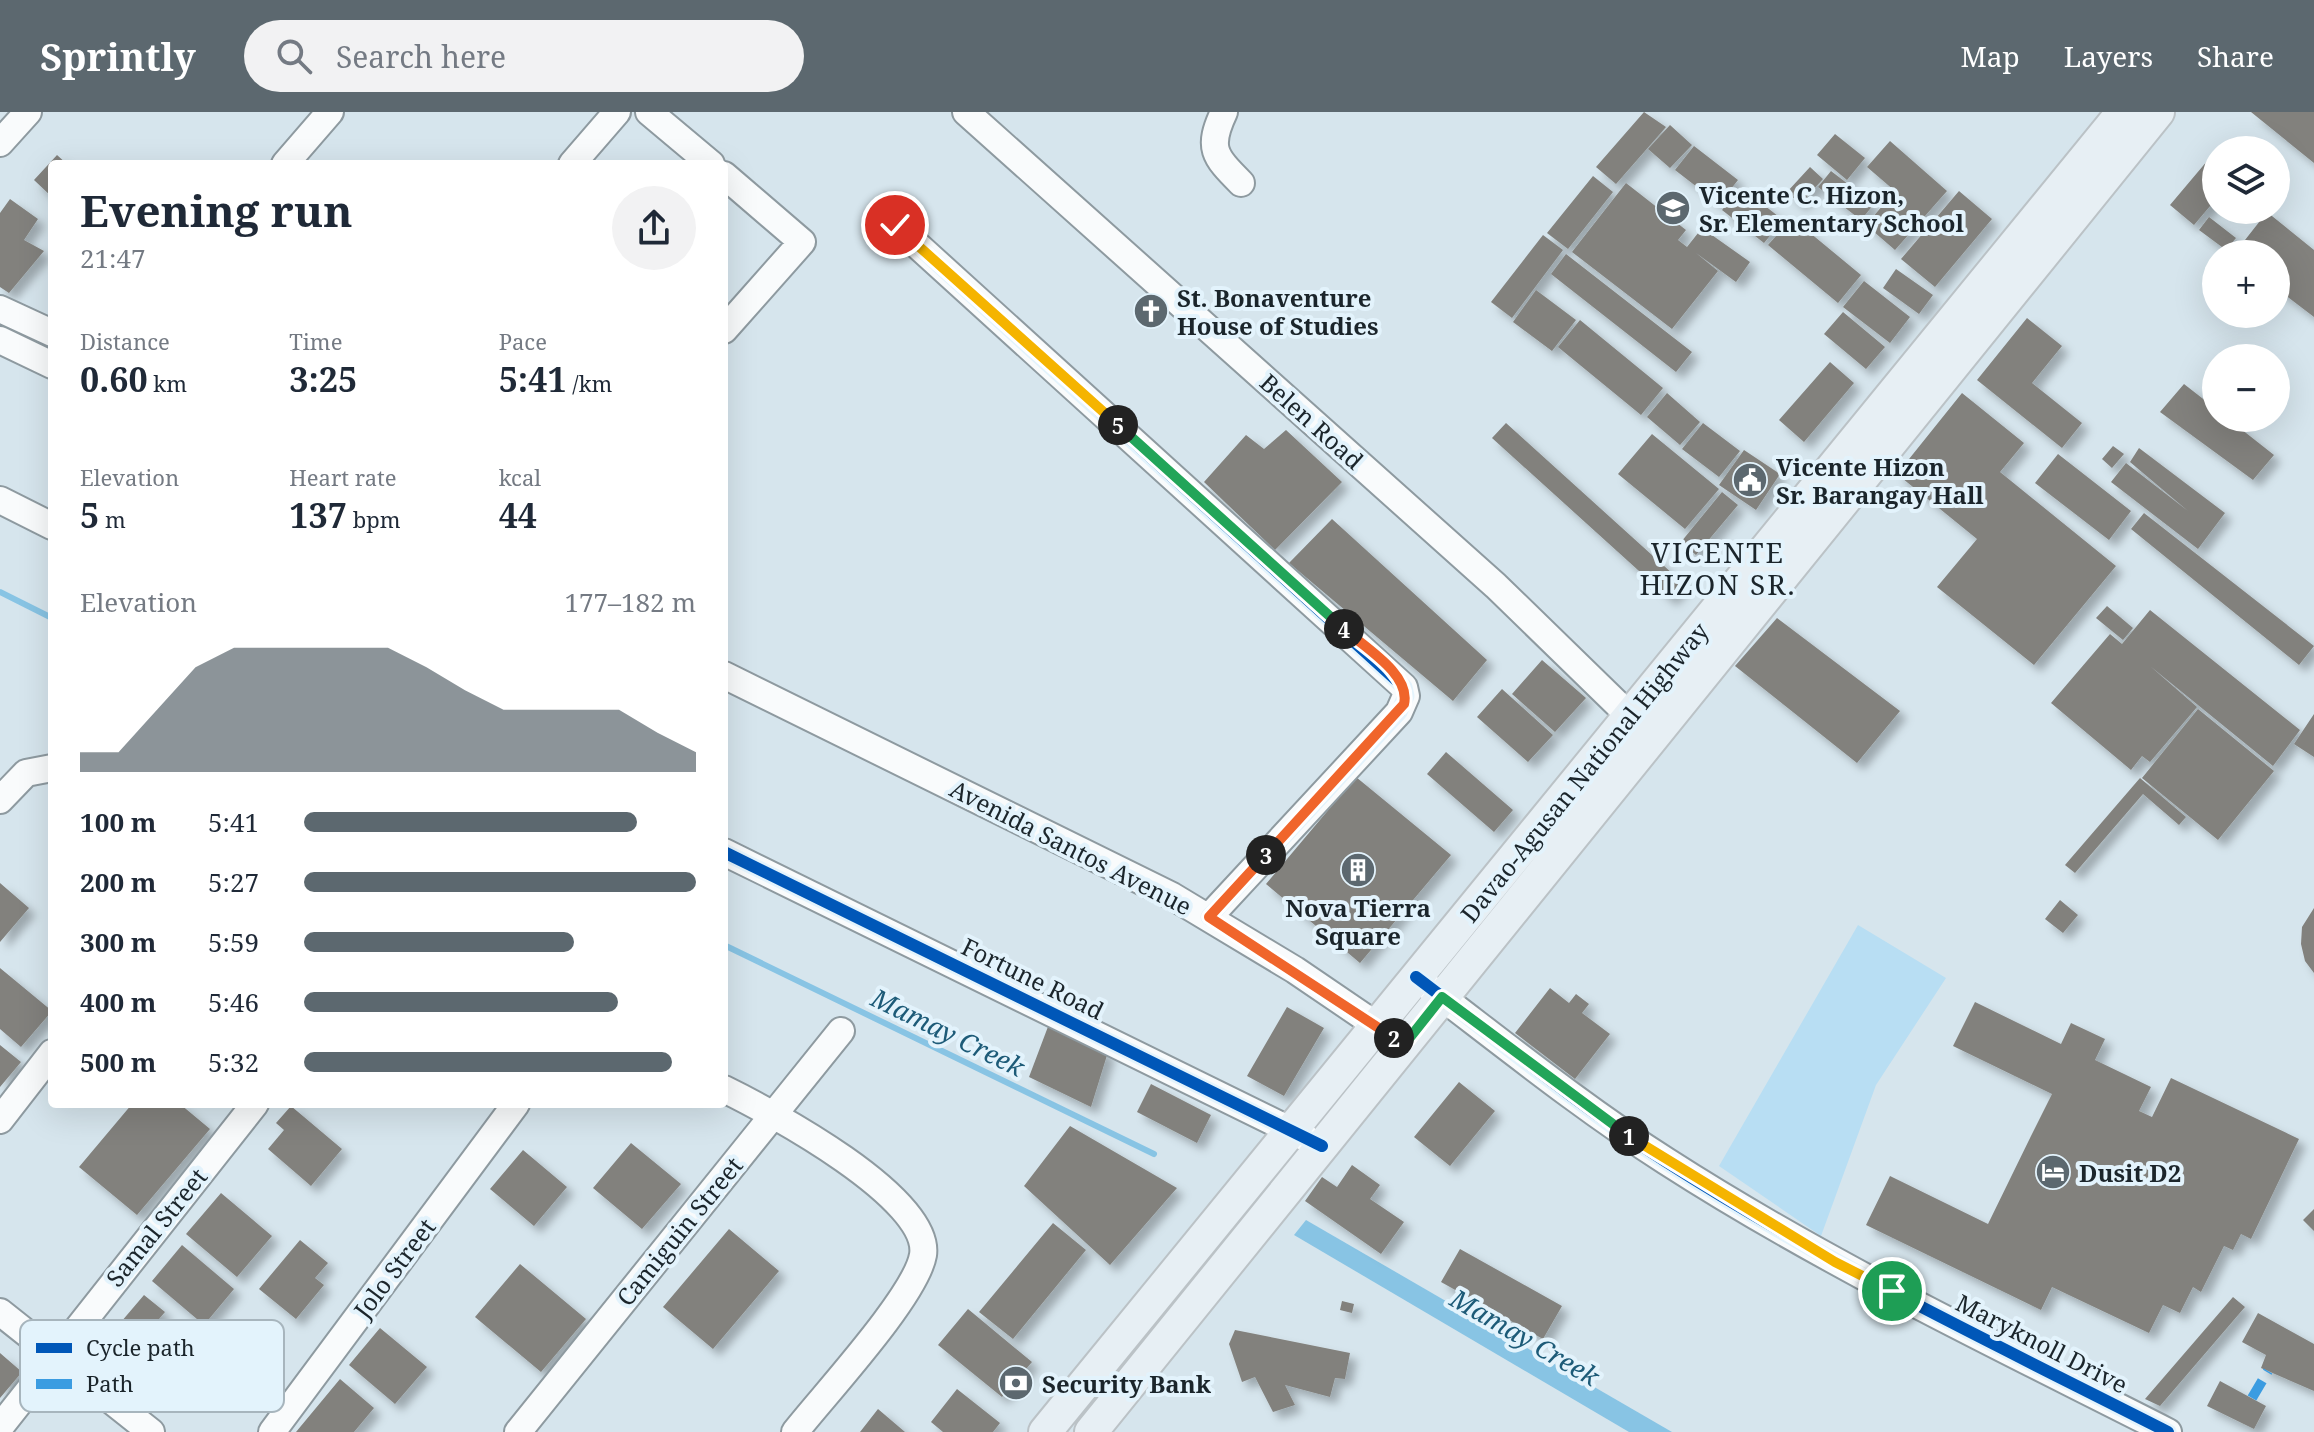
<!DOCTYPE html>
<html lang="en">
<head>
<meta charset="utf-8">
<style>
  :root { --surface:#fff; --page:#f2f2f3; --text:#1f2937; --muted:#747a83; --accent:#5c686f }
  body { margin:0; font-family:"Noto Serif",serif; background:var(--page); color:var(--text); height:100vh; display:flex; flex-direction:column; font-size:30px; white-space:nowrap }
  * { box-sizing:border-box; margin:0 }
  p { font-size:26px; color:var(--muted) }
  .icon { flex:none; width:44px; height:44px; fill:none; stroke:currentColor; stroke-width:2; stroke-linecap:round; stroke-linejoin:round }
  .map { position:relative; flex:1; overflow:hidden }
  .details { position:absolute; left:48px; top:48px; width:680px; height:948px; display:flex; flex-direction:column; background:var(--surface); border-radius:8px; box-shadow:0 8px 32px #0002 }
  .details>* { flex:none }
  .controls { position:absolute; left:2202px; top:24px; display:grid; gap:16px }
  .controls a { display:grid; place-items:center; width:88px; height:88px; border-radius:50%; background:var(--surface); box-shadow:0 8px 32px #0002; font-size:40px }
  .pin { position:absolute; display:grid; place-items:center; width:68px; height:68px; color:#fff; margin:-34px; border:4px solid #fff; border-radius:50%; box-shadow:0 2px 8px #0007 }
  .km { position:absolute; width:40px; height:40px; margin:-20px; border-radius:50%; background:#222; color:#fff; font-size:22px; line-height:40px; text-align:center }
  .round { display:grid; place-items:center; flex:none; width:84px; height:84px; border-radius:42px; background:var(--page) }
  .head { display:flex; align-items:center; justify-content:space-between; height:136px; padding:0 32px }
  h1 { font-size:44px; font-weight:700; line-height:60px }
  .stats { display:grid; grid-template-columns:repeat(3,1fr); gap:12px; height:136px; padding:8px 32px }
  .stats div { display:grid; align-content:center }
  .stats b { font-size:34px; font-weight:700 }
  .stats small { font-size:22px; font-weight:400 }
  .stats p { font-size:22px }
  .chart { height:224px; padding:16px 32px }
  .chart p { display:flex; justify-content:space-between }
  .chart svg { width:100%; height:144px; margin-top:8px; fill:var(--accent); opacity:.7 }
  ul { padding:0 32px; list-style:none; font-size:26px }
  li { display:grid; grid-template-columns:128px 96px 1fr; align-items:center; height:60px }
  li i { height:20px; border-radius:10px; background:var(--accent) }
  header { display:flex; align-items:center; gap:48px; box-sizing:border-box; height:112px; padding:0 40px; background:var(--accent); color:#fff }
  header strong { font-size:38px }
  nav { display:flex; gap:44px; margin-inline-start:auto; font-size:28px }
  .search { width:560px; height:72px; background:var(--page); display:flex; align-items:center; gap:20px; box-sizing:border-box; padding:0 28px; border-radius:44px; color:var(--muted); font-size:30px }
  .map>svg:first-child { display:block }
</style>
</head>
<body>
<header>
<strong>Sprintly</strong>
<div class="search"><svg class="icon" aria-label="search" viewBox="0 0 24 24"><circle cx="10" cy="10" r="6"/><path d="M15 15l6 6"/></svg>Search here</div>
<nav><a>Map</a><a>Layers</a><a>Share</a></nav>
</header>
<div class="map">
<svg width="2314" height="1320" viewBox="0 0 2314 1320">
  <defs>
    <filter id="shadow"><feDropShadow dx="7" dy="7" stdDeviation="4" flood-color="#0004"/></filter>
  </defs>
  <rect width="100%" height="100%" fill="#d6e5ed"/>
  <path fill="#b8def3" d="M1858,813l88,53 -70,107 -55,151 -102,-70z"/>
  <path fill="#88c4e4" d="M1306,1108l366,212h-43l-335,-197z"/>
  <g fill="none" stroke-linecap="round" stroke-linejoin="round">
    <path stroke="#88c4e4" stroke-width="6" d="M0,480l52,26
      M724,833l430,209"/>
  </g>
  <path fill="#82817d" filter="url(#shadow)" d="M1644,0l22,15 -50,57 -20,-17z
    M2251,0h63v51z
    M1670,13l22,20 -22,23 -22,-19z
    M1835,22l30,24 -18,22 -30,-25z
    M1890,29l57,50 -52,59 -29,-25 29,-34 -28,-24z
    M1694,34l44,34 -19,24 -44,-34z
    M2213,42l3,3v42l-22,26 -24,-20z
    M57,43l10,9h-15v33l-18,-17z
    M1810,55l13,12 -23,25 -13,-12z
    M1831,59l43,33 -13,16 -43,-33z
    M1593,64l20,16 -45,57 -21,-16z
    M1626,71l60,47 -8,10 9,7 15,-19 48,34 -14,20 -40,-29 22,18 -46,58 -100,-77z
    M1741,75l42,33 -19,23 -42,-33z
    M1959,79l33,28 -57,68 -34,-28z
    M10,87l28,20 -14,21 20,11 -35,42 -9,-6v-74z
    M2267,100l47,38v67l-38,-29v-34h-42z
    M2209,105l27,21 -10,12 -27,-20z
    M1792,106l69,57 -23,28 -70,-58z
    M1543,123l20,15 -51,68 -21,-16z
    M1566,142l126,98 -16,20 -125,-98z
    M1896,157l37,26 -14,19 -36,-26z
    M1864,169l46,36 -20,26 -47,-36z
    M1536,178l40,30 -24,31 -39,-29z
    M1843,200l42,35 -19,22 -42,-35z
    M2027,206l35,28 -30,37 50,40 -20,25 -85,-68z
    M1580,208l83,68 -22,27 -83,-68z
    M1830,250l24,21 -50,59 -25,-22z
    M2184,272l32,25v9h11l47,37 -21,25 -93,-68z
    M1667,281l33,29 -20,23 -33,-28z
    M1962,281l62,50 -24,29 116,94 -82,99 -97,-78 40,-48 -80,-65z
    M1506,311l178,161 -14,15 -178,-161z
    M1703,311l37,28 -21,26 -37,-28z
    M1286,318l56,52 -67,68 -71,-68 42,-47 18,14z
    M1652,322l67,55 -34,40 -67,-55z
    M2113,334l11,8 -12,14 -10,-9z
    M2139,336l86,65 -27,36 -87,-67 15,-19 62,48 -58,-49z
    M1744,338l36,24 -24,36 -37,-25z
    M2058,342l73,57 -22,29 -74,-57z
    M1722,380l16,13 -42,50 -15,-13z
    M2144,401l170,133 -15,19 -168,-136z
    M1332,407l155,141 -34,41 -164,-138z
    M2107,494l26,22 -10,12 -27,-22z
    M2150,498l150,120 -27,36 -123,-100 47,41 -47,55 -8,-6 -11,14 -80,-67 59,-69 12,10z
    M1777,506l123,93 -43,52 -122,-97z
    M1542,548l44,38 -31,34 -43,-38z
    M1502,577l51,46 -25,27 -51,-45z
    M2198,597l76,62 -56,69 -76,-62z
    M2314,602v43l-20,-13z
    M1446,640l67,58 -19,22 -67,-58z
    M1356,665l95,78 -91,108 -94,-79z
    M2140,666l46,39 -7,8 -36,-31 -68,79 -10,-8z
    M0,771l29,25 -29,34z
    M2060,788l18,15 -15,18 -18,-14z
    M2314,796v65l-9,-12 -4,-17 1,-17z
    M0,856l52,43 -31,36 -21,-18z
    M1550,876l19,15 7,-9 13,10 -7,9 28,21 -35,45 -60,-46z
    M1975,890l86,42 10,-21 34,16 -10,21 56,27 -12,24 13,6 19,-39 128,61 -48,100 -10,-5 -8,16 -9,-4 -23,46 -8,-5 -13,26 -17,-8 -14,28 -97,-46 -11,23 -175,-85 24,-49 98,48 43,-88 21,-42 -99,-48z
    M1287,895l37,21 -40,68 -37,-20z
    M1049,912l59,28 -17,55 -62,-30z
    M0,933l21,17 -21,25z
    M1459,970l36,29 -45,55 -36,-29z
    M1151,972l60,31 -14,28 -60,-31z
    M132,992h48l30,25 -73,86 -58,-48z
    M291,994l51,43 -31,37 -43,-37 16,-19 -8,-7z
    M1070,1014l107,62 -67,77 -86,-79z
    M631,1031l50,41 -39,45 -49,-41z
    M523,1038l44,37 -33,39 -44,-37z
    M1352,1053l28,20 -10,14 34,23 -23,32 -76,-53 17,-24 15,10z
    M221,1081l51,43 -35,41 -51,-43z
    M2314,1097v22l-11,-11z
    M1053,1111l33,27 -73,89 -34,-27z
    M729,1117l50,42 -66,78 -50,-42z
    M300,1128l28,23 -13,15 9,7 -28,34 -37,-30z
    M182,1133l52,44 -30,36 -52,-44z
    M1460,1137l102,57 -19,33 -102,-57z
    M520,1152l66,55 -45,53 -66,-55z
    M144,1183l21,17 -18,21 33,27 -23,27 -53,-45z
    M2233,1185l12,10 -85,99 -15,-7z
    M1342,1189l12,3 -2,9 -12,-3z
    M968,1197l64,53 -30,35 -64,-52z
    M2258,1201l56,31v47l-53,-23 5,-13 -24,-13z
    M380,1216l47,39 -32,37 -46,-39z
    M1235,1218l115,23 -5,26 -10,-1 -5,19 -45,-12 10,20 -22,7 -18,-35 -13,5 -13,-38z
    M0,1241l22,19 -22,26z
    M340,1267l34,29 -20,24h-58z
    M2220,1269l46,25 -12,23 -47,-23z
    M957,1277l43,34 -7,9h-50l-12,-10z
    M878,1297l27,23h-45z"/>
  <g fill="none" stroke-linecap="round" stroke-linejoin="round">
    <g stroke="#8e9aa0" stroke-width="30">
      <path id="minor" d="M649,0l62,52
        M966,0l530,474 147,143
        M1224,0c-17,36 -10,44 17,71
        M0,31l28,-31
        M285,52l45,-52
        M572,52l45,-52
        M724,63l78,67 -78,88
        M895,113l509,462 2,9 -7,16 -190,205
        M0,197l52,24
        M0,228l52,25
        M0,388l52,26
        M724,563l448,221 123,74 97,66
        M0,688l26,-27 26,-5
        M724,740l582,286
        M1426,873c79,60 157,123 240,176 160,103 333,185 502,271
        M724,977c45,22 208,109 199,166 -7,41 -99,140 -128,177
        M0,1008l52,-67
        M0,1200l151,120
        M0,1315l255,-323
        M272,1320l244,-328
        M518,1320l323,-401"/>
    </g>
    <g stroke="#bbc2c6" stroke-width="36">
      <path id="major" d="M1045,1320l1078,-1320
        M1091,1320l1067,-1320"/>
    </g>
    <use href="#minor" stroke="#f9fbfc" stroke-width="26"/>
    <use href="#major" stroke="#e7eff4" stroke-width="32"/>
    <path stroke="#3b9ce1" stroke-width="10" stroke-dasharray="20 10" stroke-linecap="butt" d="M2252,1286l16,-27"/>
    <g stroke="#e3f3fc" stroke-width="17">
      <path id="cycleway" d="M895,113l509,462 2,9 -7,16 -190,205
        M724,740l598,294
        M1416,865c82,62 162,128 249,184 161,103 334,185 503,271"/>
    </g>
    <use href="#cycleway" stroke="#0057b8" stroke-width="12"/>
  </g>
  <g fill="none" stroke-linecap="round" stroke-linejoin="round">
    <g stroke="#fff" stroke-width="16">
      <path id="split-1" d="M1629,1024l206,126 57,29"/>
    </g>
    <g stroke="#fff" stroke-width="16">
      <path id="split-2" d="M1394,926l10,7 38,-48 187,139"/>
    </g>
    <g stroke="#fff" stroke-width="16">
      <path id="split-3" d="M1266,743l-57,62 185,121"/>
    </g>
    <g stroke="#fff" stroke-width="16">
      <path id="split-4" d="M1266,743l138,-151c7,-30 -40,-57 -60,-75"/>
    </g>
    <g stroke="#fff" stroke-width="16">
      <path id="split-5" d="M1118,313l226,204"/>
    </g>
    <g stroke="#fff" stroke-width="16">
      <path id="split-6" d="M895,113l223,200"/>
    </g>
    <use href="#split-1" stroke="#f5b400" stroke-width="10"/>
    <use href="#split-2" stroke="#22a559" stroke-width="10"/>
    <use href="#split-3" stroke="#f0652b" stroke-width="10"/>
    <use href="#split-4" stroke="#f0652b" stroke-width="10"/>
    <use href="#split-5" stroke="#22a559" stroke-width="10"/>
    <use href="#split-6" stroke="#f5b400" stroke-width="10"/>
  </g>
  <defs>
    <g id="school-disc" transform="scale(1.8)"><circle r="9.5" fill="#5c686f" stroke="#e3f3fc"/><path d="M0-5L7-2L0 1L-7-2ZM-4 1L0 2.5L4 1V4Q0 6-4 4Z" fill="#fff"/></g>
    <g id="church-disc" transform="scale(1.8)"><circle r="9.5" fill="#5c686f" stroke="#e3f3fc"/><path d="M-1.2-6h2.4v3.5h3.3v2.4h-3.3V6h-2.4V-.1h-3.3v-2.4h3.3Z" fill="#fff"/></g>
    <g id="civic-disc" transform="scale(1.8)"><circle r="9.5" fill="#5c686f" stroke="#e3f3fc"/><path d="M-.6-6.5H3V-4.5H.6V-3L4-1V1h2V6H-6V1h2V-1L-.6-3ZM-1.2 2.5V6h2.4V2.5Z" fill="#fff"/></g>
    <g id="building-disc" transform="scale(1.8)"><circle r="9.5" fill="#5c686f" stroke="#e3f3fc"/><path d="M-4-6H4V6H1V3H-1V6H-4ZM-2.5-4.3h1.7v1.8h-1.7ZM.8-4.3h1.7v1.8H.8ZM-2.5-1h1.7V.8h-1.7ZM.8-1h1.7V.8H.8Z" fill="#fff"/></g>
    <g id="hotel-disc" transform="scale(1.8)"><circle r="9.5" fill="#5c686f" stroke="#e3f3fc"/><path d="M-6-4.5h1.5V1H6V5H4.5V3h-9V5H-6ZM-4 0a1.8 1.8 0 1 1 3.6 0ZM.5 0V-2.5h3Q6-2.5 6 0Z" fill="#fff"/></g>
    <g id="bank-disc" transform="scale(1.8)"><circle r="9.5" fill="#5c686f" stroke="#e3f3fc"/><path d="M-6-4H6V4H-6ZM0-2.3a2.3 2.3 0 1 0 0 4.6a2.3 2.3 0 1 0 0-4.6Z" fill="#fff"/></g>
  </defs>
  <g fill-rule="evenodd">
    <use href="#school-disc" x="1673" y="96"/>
    <use href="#church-disc" x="1151" y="199"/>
    <use href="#civic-disc" x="1750" y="368"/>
    <use href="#building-disc" x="1358" y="758"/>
    <use href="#hotel-disc" x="2053" y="1060"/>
    <use href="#bank-disc" x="1016" y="1271"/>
  </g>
  <g text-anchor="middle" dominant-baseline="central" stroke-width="8" stroke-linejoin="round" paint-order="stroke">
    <g font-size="24" font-weight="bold" fill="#1b252b" stroke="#e3f3fc" text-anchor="start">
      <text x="1699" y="82">Vicente C. Hizon,<tspan x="1699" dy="28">Sr. Elementary School</tspan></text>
      <text x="1177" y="185">St. Bonaventure<tspan x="1177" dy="28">House of Studies</tspan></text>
      <text x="1776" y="354">Vicente Hizon<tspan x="1776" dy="28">Sr. Barangay Hall</tspan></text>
      <text x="1358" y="795" text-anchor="middle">Nova Tierra<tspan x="1358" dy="28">Square</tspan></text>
      <text x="2079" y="1060">Dusit D2</text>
      <text x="1042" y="1271">Security Bank</text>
    </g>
    <g font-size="24" fill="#1b252b" stroke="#e3f3fc">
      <text transform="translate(1312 309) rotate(42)">Belen Road</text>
      <text transform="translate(1584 660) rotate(-51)">Davao-Agusan National Highway</text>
      <text transform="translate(1071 735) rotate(27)">Avenida Santos Avenue</text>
      <text transform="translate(1033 866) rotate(26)">Fortune Road</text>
      <text transform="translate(156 1115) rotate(-51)">Samal Street</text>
      <text transform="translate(679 1119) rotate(-51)">Camiguin Street</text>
      <text transform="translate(394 1156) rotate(-53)">Jolo Street</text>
      <text transform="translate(2042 1231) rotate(27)">Maryknoll Drive</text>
    </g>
    <g font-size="26" font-style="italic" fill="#1d5b78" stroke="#e3f3fc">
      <text transform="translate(948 920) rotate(26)">Mamay Creek</text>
      <text transform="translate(1525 1225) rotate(30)">Mamay Creek</text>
    </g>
    <g font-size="28" letter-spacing="2" fill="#1b252b" stroke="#e3f3fc">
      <text x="1718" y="440">VICENTE<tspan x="1718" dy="32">HIZON SR.</tspan></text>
    </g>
  </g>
  <rect x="20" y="1208" width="264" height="92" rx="12" fill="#e3f3fc" stroke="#a7b5bd" stroke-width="2"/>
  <rect x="36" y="1231" width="36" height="10" fill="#0057b8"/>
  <rect x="36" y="1267" width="36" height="10" fill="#3b9ce1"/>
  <g font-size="22" fill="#1b252b">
    <text x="86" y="1244">Cycle path</text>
    <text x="86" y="1280">Path</text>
  </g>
</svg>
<div class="controls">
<a><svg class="icon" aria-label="layers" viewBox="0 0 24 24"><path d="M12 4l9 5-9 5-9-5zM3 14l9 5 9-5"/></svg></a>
<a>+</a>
<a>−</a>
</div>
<div class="pin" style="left:1892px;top:1179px;background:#1e9e55"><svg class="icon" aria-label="arrive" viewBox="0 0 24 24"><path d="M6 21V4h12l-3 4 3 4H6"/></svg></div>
<div class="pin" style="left:895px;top:113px;background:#d93025"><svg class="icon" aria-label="check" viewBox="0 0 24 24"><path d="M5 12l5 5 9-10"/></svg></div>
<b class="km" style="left:1629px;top:1024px">1</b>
<b class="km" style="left:1394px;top:926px">2</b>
<b class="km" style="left:1266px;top:743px">3</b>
<b class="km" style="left:1344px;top:517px">4</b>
<b class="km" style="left:1118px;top:313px">5</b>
<section class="details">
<div class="head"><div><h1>Evening run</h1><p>21:47</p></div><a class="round"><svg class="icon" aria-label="share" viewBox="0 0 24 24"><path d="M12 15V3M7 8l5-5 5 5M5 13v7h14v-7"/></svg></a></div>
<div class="stats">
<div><p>Distance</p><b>0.60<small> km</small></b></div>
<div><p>Time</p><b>3:25</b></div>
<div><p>Pace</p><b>5:41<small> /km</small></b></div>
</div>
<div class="stats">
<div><p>Elevation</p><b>5<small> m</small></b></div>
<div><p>Heart rate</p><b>137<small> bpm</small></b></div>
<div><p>kcal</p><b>44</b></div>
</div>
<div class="chart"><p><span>Elevation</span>177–182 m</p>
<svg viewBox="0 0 160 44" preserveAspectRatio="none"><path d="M0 44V38L10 38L20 25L30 12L40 6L50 6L60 6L70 6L80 6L90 12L100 19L110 25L120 25L130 25L140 25L150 32L160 38V44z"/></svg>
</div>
<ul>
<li><b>100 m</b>5:41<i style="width:85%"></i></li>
<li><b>200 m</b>5:27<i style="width:100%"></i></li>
<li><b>300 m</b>5:59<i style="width:69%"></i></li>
<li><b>400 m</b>5:46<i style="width:80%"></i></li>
<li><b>500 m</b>5:32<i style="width:94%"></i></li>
</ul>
</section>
</div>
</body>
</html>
